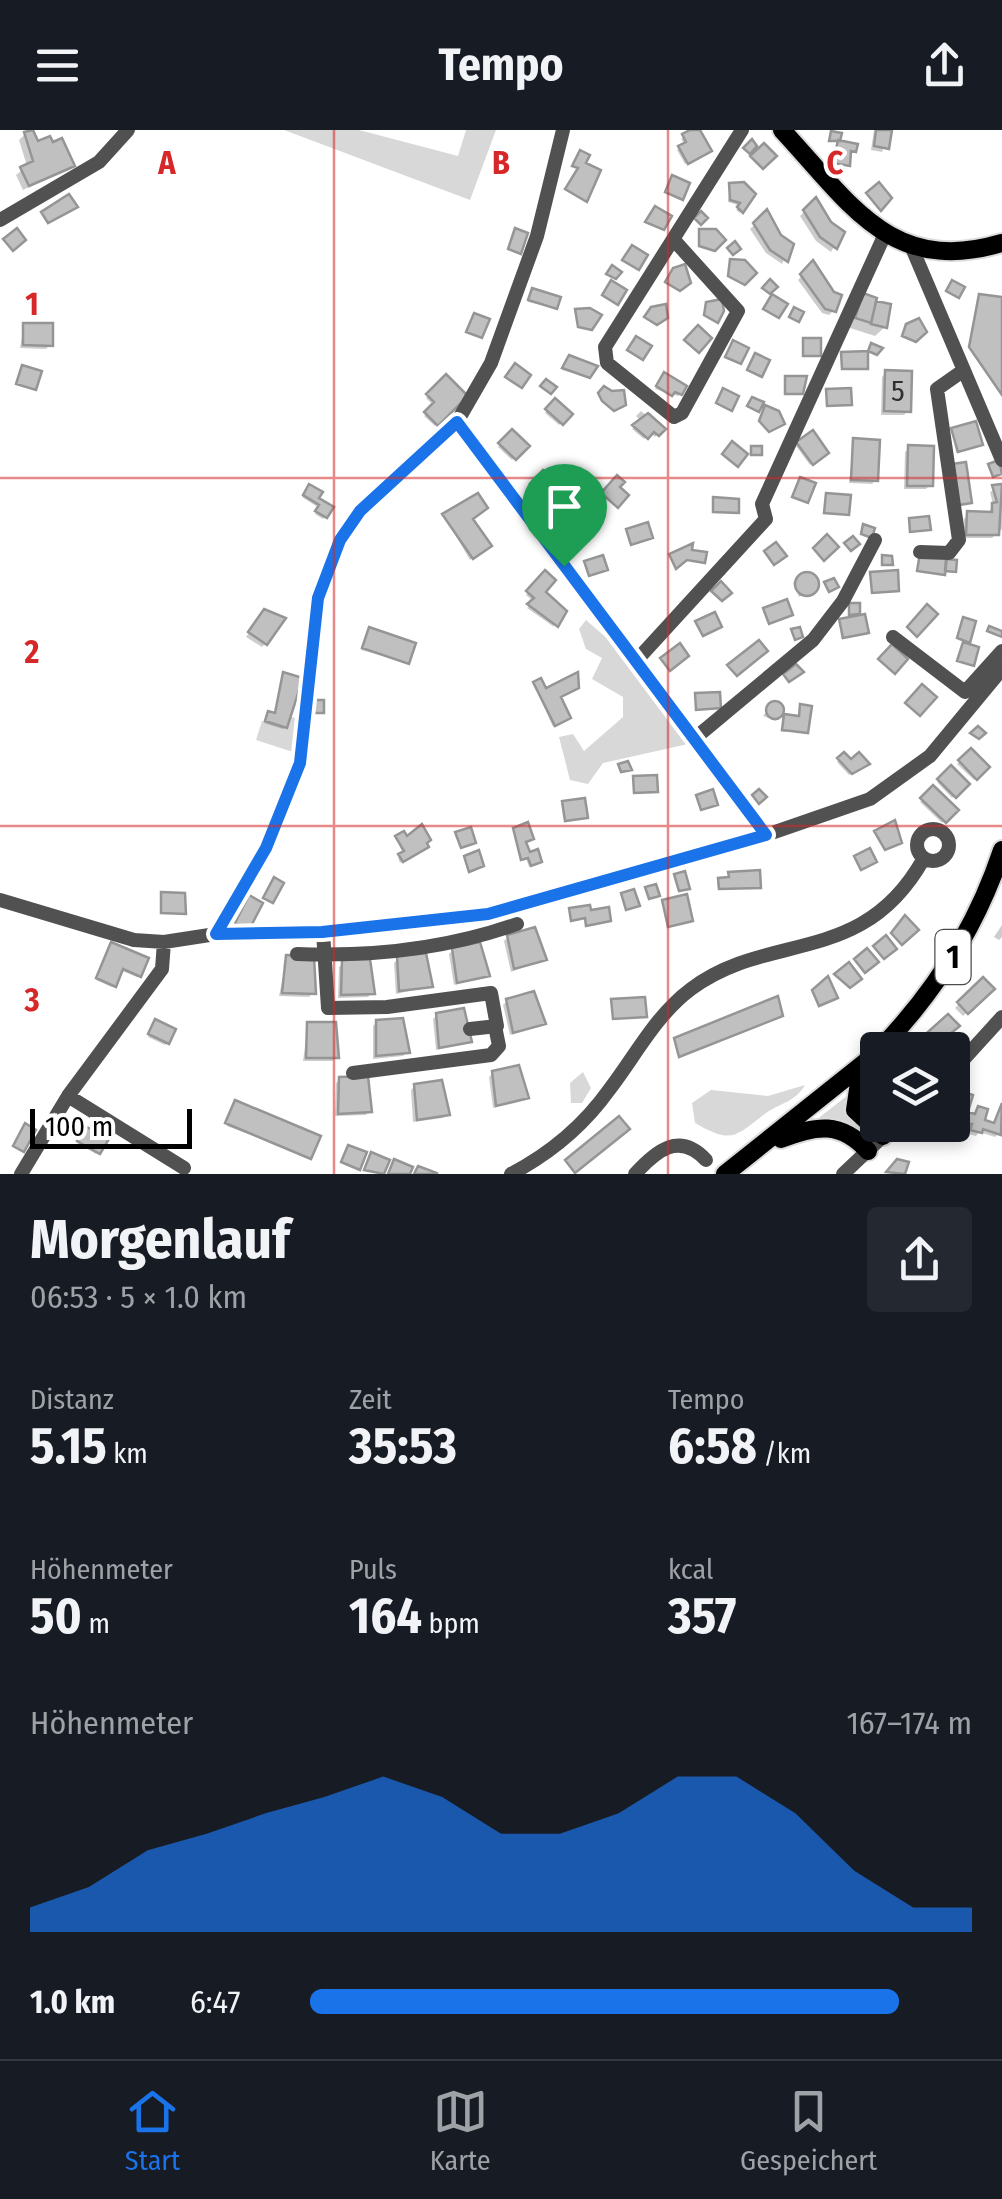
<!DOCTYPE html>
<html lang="de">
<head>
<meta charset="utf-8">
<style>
  :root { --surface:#171b24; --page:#242831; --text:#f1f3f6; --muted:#9ea1a6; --line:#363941; --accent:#1a73e8 }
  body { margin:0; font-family:"Fira Sans Condensed",sans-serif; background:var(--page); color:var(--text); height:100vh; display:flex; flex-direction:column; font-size:38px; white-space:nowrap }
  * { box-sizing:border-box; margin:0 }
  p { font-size:32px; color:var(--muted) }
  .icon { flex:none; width:55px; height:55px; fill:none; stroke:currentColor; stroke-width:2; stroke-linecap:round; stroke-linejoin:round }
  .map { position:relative; height:1044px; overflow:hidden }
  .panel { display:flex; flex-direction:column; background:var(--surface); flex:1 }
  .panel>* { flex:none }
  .tools { position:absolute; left:860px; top:902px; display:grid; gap:20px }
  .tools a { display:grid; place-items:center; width:110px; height:110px; border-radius:10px; background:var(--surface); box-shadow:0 5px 15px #0003; font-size:50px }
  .scale { position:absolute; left:30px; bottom:25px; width:162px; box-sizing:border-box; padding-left:10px; border:5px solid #000; border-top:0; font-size:28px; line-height:35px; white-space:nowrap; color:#000; -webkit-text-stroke:8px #fff; paint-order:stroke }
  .pin { position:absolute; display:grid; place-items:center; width:85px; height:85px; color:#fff; margin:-102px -42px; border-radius:50% 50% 50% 0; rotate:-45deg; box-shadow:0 0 10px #0007 }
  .pin .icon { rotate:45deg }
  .round { display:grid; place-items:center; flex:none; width:105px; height:105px; border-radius:10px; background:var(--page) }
  .headline { display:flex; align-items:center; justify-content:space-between; height:170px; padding:0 30px }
  h1 { font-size:55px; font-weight:700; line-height:75px }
  .figures { display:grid; grid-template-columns:repeat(3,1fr); gap:15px; height:170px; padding:10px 30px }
  .figures div { display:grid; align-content:center }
  .figures b { font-size:50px; font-weight:700 }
  .figures small { font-size:28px; font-weight:400 }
  .figures p { font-size:28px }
  .chart { height:280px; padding:20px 30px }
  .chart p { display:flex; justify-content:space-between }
  .chart svg { width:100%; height:180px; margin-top:10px; fill:var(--accent); opacity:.7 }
  ul { padding:0 30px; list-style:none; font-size:32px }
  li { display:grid; grid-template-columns:160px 120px 1fr; align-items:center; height:75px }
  li i { height:25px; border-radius:12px; background:var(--accent) }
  header { display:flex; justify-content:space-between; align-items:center; height:130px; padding:0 30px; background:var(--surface); font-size:45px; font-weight:700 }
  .tab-bar { display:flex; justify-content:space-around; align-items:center; height:140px; border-top:2px solid var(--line); background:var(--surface); font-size:28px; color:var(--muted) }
  .tab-bar a { display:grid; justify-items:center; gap:5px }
  .tab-bar .on { color:var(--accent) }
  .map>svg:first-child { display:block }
</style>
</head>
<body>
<header><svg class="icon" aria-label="menu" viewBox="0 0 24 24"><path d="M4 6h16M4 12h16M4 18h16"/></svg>Tempo<svg class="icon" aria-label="share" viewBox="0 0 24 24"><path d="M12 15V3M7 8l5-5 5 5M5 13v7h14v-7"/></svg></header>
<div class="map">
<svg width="1002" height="1044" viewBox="0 0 1002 1044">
  <rect width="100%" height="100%" fill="#fff"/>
  <path fill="#d8d8d8" d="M284,0h75l99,26 8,-26h30l-26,70z
    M586,490l23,20 79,104 -85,19 -15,21 -18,-4 -11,-43 14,-3 11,17 39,-34v-20l-31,-18 10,-21 -16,-9 -7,-20z
    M291,587l13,2 -5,35 -43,-14 6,-19 25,7z
    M583,942l8,16 -9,15h-11l-1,-20z
    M805,955c-11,18 -23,17 -39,28 -31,23 -33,32 -71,10l-3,-20 19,-13 57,6z
    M848,965l18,40 -50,-15z"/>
  <path fill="#0003" d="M697,0l10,23 -22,11 -8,-14 8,-5 -4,-6z
    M874,0h15l-7,22 -11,-2z
    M25,4l47,31 -49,25 -7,-15 11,-9 -8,-26z
    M730,55l23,9 -13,19 -4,-3 5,-4 -13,-4z
    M816,70l25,34 -10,18 -15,-11 -16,-25z
    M766,84l13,23 12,8 -9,19 -16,-11 -16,-24z
    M813,134l20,47 -4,4 -7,-2 -24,-33z
    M531,163l23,15 -26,-6z
    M864,166l24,10 -3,21 -10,9 -28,-9z
    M979,166l23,4v95l-32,-46z
    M24,195l26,20 -4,4 -26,-1z
    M568,230l20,17 -26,-7z
    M886,243l22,38 -4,4h-23l1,-38z
    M446,247l19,19 -30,30 -11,-10 10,-10 -8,-8z
    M662,248l18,16 -2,2 -23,-7z
    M555,271l15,13 -11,11 -14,-12z
    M641,281l21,18 -7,8 -5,-5 -6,7 -12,-10 9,-8 -5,-5z
    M952,300l28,15 -24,8z
    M512,302l14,14 -14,14 -14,-13z
    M812,303l14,20 -16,12 -14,-19z
    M854,311l22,39 -4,4 -23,-1z
    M909,318l21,37 -4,4h-22l1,-37z
    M543,344l13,12 -13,14 -13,-12z
    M1002,356v43l-10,9h-29l1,-20 24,-4 5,-10 -3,-12z
    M308,359l23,19 -8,11 -8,-5 4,-6 -17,-11z
    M444,386l26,3 19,27 -19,14z
    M811,443l6,14 -18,10 -6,-14z
    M545,444l-3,18 12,35 -27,-19 6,-7 -7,-6z
    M260,486l6,27 -4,4 -16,-10z
    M840,492l26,11 -25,6z
    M369,500l37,32 -45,-12z
    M284,545l1,52 -2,2 -19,-6 5,-9 5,1z
    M534,554l24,13 8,23 -13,7z
    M773,573l10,1 -7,17 -13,-5z
    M801,577l5,25h-25l2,-13 15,-1z
    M971,621l16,16 -13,13 -17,-16z
    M844,626l21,10 -16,9 -12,-13z
    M951,638l15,16 -14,14 -15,-16z
    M933,659l22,21 -13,13 -22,-21z
    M514,700l14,25 12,7 -3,2 -8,3 -3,-9 -6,3z
    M397,708l27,11 -24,14 -2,-5 5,-3z
    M729,745l30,12 -41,3 -1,-8z
    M663,772l28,18 -24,8z
    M1002,795v12l-3,3 -5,-3z
    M508,807l36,22 -33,13 -7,-31z
    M110,817l29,28 -2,2 -17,-7 -8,17 -16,-7z
    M453,820l34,25 -33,10 -5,-31z
    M287,828l26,35 -4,4 -30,-1z
    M398,829l32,27 -34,8 -2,-31z
    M343,833l29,30 -4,4 -30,1 1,-31z
    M983,850l9,9 -29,27 -8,-8z
    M507,871l36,22 -33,12 -7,-30z
    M437,885l33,26 -34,9 -3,-31z
    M948,887l8,9 -25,24h-8l-5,-5z
    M377,892l30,30 -4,4 -30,3v-33z
    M154,894l13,19 -2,2 -17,-8z
    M308,894l28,33 -4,4h-29z
    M493,943l33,25 -33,10 -4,-31z
    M340,949l29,32 -3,4 -31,1 1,-33z
    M415,956l32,28 -4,4 -30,4 -2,-32z
    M956,967l14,1 -6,15 9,3 5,-7 3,13 11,3 10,-19 -3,27 -4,4 -16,-5 -3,4 -8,-2 2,-7 -18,-3z
    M236,974l73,53 -82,-31z
    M84,1001l14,21 -2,2 -19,-11z"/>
  <path fill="#c0c0c0" stroke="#959595" stroke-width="2.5" d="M33,0l5,11 12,-5 3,6 9,-4 13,28 -46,20 -9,-19 13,-6 -9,-29z
    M690,0h10l12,21 -24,13 -10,-18 8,-4 -4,-8z
    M876,0h16l-3,19 -15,-3z
    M831,1l11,2 -2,8h-11z
    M752,9l5,7 -7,8 -7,-6z
    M838,10l20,4 -2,8 -5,-1 -1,15 -17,-3z
    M764,13l13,13 -14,13 -13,-13z
    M580,20l10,5 -4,8 15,7 -14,32 -22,-13 13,-21 -6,-2z
    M672,45l18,8 -7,17 -18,-8z
    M744,52l12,12 -13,19 -6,-6 3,-4 -10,-3 -1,-17z
    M879,52l13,16 -11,13 -15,-18z
    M69,64l9,13 -30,16 -7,-11z
    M816,67l15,25 14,10 -8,17 -17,-12 -17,-27z
    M655,76l17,10 -8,14 -19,-8z
    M767,79l14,26 13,9 -6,18 -18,-12 -17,-27z
    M701,81l7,7 -7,7 -7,-7z
    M17,98l9,12 -13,11 -10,-12z
    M515,98l13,5 -7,21 -13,-5z
    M699,99h17l10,11 -11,11 -16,-5z
    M735,111l6,8 -8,6 -6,-7z
    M632,115l16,10 -9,15 -17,-10z
    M730,129l15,1 12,13 -12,12 -17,-9z
    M813,130l21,32 8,3 -6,17 -11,-3 -25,-35z
    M685,134l6,19 -11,8 -15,-9 8,-14z
    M612,135l10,7 -6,7 -10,-5z
    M770,149l8,8 -8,7 -8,-6z
    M611,150l16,10 -9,15 -16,-10z
    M952,150l13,7 -6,11 -13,-7z
    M532,158l29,9 -4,12 -29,-9z
    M863,163l14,5 -6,25 -16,-5z
    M772,164l16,10 -9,14 -16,-9z
    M979,164l23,3v98l-33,-48z
    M722,169l2,12 -6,12 -14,-8 2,-13z
    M876,171l15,3 -4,24 -16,-4z
    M666,174l2,14 -11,7 -13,-8 7,-10z
    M794,177l10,5 -5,10 -10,-5z
    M590,178l12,7 -10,15 -14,-3 -3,-18z
    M474,183l16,6 -8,19 -16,-6z
    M919,188l8,14 -11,10 -14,-6 4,-12z
    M23,193h30v23l-30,-1z
    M698,195l14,13 -13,15 -15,-13z
    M636,206l16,10 -9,14 -16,-10z
    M803,208h18v18h-18z
    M733,210l16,8 -8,16 -16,-7z
    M871,213l12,5 -6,7 -9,-4z
    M868,221v18h-26l-1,-17z
    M755,223l15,7 -8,17 -15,-7z
    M569,225l29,11 -8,12 -28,-10z
    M515,233l16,12 -9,13 -17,-11z
    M22,235l20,6 -6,19 -20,-6z
    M885,240l27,1 -1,41 -27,-1z
    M664,242l23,14 -5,9 -7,-3 -3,4 -16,-10z
    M446,244l22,22 -30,30 -14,-14 10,-10 -8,-8z
    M785,246h22l-4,18h-18z
    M546,249l11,8 -6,7 -11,-8z
    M604,256l8,5 12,-1 2,15 -12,6 -12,-10 -4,-8z
    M723,258l16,8 -7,15 -16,-8z
    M851,258l1,17 -25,1 -1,-17z
    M752,267l12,5 -5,10 -12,-6z
    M555,268l18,16 -10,11 -18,-16z
    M765,275l14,6 6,13 -16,8 -10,-11z
    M648,283l18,16 -7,7 -5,-4 -6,7 -16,-14z
    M976,291l7,24 -25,7 -7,-24z
    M512,299l18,17 -14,14 -18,-17z
    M813,300l16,23 -16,12 -17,-23z
    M853,308l27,2 -2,41 -27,-1z
    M732,311l16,13 -10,13 -16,-13z
    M908,315l26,1 -1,40h-26z
    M751,316h11v9h-11z
    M999,330l3,14 -9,3 -5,-13z
    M966,332l6,41 -13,2 -7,-41z
    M543,340l17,16 -14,14 -16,-16z
    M617,345l8,7 -5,5 9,8 -11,13 -17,-15z
    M800,347l16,6 -8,20 -16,-6z
    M309,354l14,8 -4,6 15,9 -7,11 -12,-7 4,-6 -16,-10z
    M1002,354l-3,51h-33l1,-24 25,1v-9l5,-1 -5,-17z
    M478,363l10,15 -15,11 19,27 -19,13 -31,-45z
    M826,363l25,2 -2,20 -25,-2z
    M713,367l26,2v14l-26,-1z
    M567,373l15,15 -12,12 -15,-15z
    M929,386l2,14 -21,2 -1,-14z
    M648,392l5,16 -22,7 -5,-16z
    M863,394l12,4 -3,10 -11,-4z
    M827,404l12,13 -15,14 -11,-13z
    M853,406l7,8 -9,7 -7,-8z
    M776,412l11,14 -13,9 -10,-14z
    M693,413l-1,7 15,2 -2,11 -18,-3 -11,9 -7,-15z
    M920,423l27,3 -2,19 -28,-4z
    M603,425l5,15 -19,6 -5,-15z
    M882,425l10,1 1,9h-11z
    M946,429l11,1 -1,12 -11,-1z
    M545,440l11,10 -10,12 21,19 -9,16 -31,-23 7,-6 -8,-7z
    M898,440l1,21 -27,2 -2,-21z
    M795 454a12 12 0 1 1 24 0a12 12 0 1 1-24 0Z
    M834,448l5,9 -10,5 -5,-10z
    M721,451l11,12 -10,8 -11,-10z
    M787,469l6,16 -24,9 -6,-16z
    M849,473h11v11l-11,1z
    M927,474l11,10 -21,23 -10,-10z
    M264,479l22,9 -19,27 -19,-13z
    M715,482l7,15 -19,9 -8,-15z
    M865,484l4,19 -26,5 -4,-19z
    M963,487l13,4 -6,22 -13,-5z
    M989,496l13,5v6l-15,-6z
    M369,497l47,16 -7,21 -47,-16z
    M800,497l3,10 -8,3 -4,-11z
    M759,510l9,11 -31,25 -10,-11z
    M963,512l16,5 -5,19 -17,-5z
    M680,513l9,13 -19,15 -10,-13z
    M892,514l16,15 -13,15 -17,-15z
    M796,534l8,8 -15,10 -6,-8z
    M283,542l20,6 -16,50 -22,-7 3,-10 7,2z
    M578,542l1,16 -18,9 10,21 -16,8 -22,-44 8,-4 5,10z
    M922,554l15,13 -17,19 -15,-13z
    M720,562l1,16 -25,2 -1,-17z
    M313,570h11v13h-11z
    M766 580a9 9 0 1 1 18 0a9 9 0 1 1-18 0Z
    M800,574l12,2 -4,27 -26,-3 2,-16 15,2z
    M978,596l8,7 -7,6 -9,-6z
    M971,618l19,19 -13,13 -19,-20z
    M844,622l7,7 8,-7 11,12 -18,10 -15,-16z
    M628,631l4,9 -11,2 -3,-8z
    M951,635l19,19 -14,14 -19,-19z
    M657,645l1,17 -24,1 -1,-17z
    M933,655l26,25 -13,13 -26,-25z
    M713,659l5,16 -17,5 -5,-15z
    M759,659l8,8 -8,7 -7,-9z
    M585,668l3,20 -23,3 -3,-20z
    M895,690l7,23 -17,7 -11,-19z
    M528,692l6,17 -8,3 4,10 8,-3 4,13 -11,4 -3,-8 -7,2 -8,-32z
    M422,694l9,16 -4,3 2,4 -26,15 -5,-8 6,-3 -9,-15 9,-5 3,5z
    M471,697l5,16 -15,5 -6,-16z
    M870,718l7,14 -16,8 -7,-14z
    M479,720l5,16 -15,6 -5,-16z
    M760,740l1,18 -42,1 -1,-11 11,-1 -1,-5z
    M685,741l5,18 -11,2 -5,-17z
    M274,747l10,6 -11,20 -10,-5z
    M656,754l4,12 -11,3 -4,-12z
    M634,759l6,17 -14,4 -5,-17z
    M161,762l24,1 1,21 -25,-1z
    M687,764l6,27 -25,6 -6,-27z
    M249,765l14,8 -14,27 -14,-7z
    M590,775l1,5 18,-3 2,14 -25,5 -1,-8 -14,3 -2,-13z
    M905,785l14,15 -17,15 -11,-12z
    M535,797l12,33 -33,9 -7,-34z
    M886,805l11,14 -13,10 -11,-13z
    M111,812l38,16 -8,19 -18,-8 -7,18 -20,-9z
    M480,812l10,34 -33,7 -5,-35z
    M867,818l12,14 -14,11 -11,-14z
    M426,823l7,34 -34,4 -2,-35z
    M286,825l28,1 2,38 -34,-1z
    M370,829l5,35 -34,1 1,-35z
    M849,832l13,17 -12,9 -16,-14z
    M828,846l10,22 -19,8 -7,-16z
    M983,847l12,12 -27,25 -11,-12z
    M534,861l12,33 -33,9 -7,-34z
    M778,866l5,20 -104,41 -5,-19z
    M645,867l2,20 -34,2 -2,-20z
    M464,878l8,34 -33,6 -3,-35z
    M948,884l12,12 -30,24 -10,-11z
    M403,888l7,35 -34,3v-36z
    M155,889l21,10 -7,15 -21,-10z
    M307,892h29l3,36h-33z
    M519,935l10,33 -33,8 -4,-35z
    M368,946l4,36 -34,2 1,-37z
    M442,950l8,35 -33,5 -3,-36z
    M961,961l12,4 -5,17 7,2 3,-8 10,3 -3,11 9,3 8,-20 -1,32 -18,-6 -1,4 -12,-3 2,-6 -18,-3 6,-18 -7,-2z
    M235,970l86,36 -10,23 -86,-36z
    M619,986l11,13 -55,44 -10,-13z
    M25,993l11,7 -12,22 -11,-6z
    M85,996l24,13 -9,15 -23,-13z
    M348,1015l19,7 -7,18 -19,-8z
    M371,1022l19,8 -6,14 -20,-4z
    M394,1029l19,8 -3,7h-22z
    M897,1029l12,3 -4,12 -19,-2z
    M418,1036l19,7v1h-23z"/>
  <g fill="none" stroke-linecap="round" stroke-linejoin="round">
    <g stroke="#dbdbdb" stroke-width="22">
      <path id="major" d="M782,0c68,73 109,146 220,113
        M879,920c56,-58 98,-124 123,-200
        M861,939l-6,41 28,26
        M781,1009c35,-14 60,-18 87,12
        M725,1044l153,-122"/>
    </g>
    <path stroke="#515151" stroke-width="14" d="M0,90l99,-58 29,-32
      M673,109l65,72 -56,102 -8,4 -67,-54 -2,-16 137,-217
      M912,118l90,212
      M457,292l309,413
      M920,422l29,1 10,-13 -22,-151 27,-19
      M893,507l72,55 37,-41
      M636,531l130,-142 -4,-15 123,-270
      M694,609l119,-99 30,-39 32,-61
      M917 715a16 16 0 1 1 32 0a16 16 0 1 1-32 0Z
      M0,770l134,40 30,2 52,-8h75l129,-10 91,-15 255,-74 104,-36 60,-43 72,-87
      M323,802l5,76 59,-1 104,-14 6,33 -27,3
      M216,804l50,-86 34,-85 18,-165 22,-58 20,-29 97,-89 34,-59 46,-127 26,-106
      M297,824c76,3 149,-5 220,-30
      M952,942l50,-55
      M353,943l138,-18 8,-9 -3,-15
      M68,966l116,72
      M21,1044l47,-78 94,-127 2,-27
      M511,1044c38,-20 73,-49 98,-84 27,-35 46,-74 82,-101 79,-59 172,-21 233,-131
      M635,1044c21,-23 44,-43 71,-14
      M843,1044l52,-49"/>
    <use href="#major" stroke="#000" stroke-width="18"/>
  </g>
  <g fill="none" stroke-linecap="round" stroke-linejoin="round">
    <g stroke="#fff" stroke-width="20">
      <path id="route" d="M457,292l309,413 -278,79 -166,18 -106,2 50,-86 34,-85 18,-165 22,-58 20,-29z"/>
    </g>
    <use href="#route" stroke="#1a73e8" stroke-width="12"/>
  </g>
  <path fill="none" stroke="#d62828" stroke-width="2.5" stroke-opacity="0.55" d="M334,0v1044M668,0v1044M0,348h1002M0,696h1002"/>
  <g text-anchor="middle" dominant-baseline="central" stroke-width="8" stroke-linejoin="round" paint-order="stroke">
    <g font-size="30" fill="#303030">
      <text x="898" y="261">5</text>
    </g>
    <rect fill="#fff" stroke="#4c4c4c" stroke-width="2.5" x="935.5" y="800" width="35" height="54" rx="8"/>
    <g font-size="32" font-weight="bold" fill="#000">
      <text x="953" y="827">1</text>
    </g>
  </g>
  <g font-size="32" text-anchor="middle" font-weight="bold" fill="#d62828" stroke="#fff" stroke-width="8" stroke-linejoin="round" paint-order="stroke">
    <text x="167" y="44">A</text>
    <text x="501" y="44">B</text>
    <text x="835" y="44">C</text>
    <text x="32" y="185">1</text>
    <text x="32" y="533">2</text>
    <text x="32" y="881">3</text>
  </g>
</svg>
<div class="tools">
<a><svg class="icon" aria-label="layers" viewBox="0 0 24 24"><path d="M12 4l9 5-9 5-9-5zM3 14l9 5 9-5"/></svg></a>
</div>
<div class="scale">100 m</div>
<div class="pin" style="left:564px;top:436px;background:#1e9e55"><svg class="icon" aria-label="arrive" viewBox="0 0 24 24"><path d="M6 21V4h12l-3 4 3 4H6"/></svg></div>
</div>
<section class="panel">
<div class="headline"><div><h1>Morgenlauf</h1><p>06:53 · 5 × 1.0 km</p></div><a class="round"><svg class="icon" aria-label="share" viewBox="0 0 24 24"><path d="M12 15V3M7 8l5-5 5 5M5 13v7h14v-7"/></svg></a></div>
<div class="figures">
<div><p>Distanz</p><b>5.15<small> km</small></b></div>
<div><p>Zeit</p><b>35:53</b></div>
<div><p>Tempo</p><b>6:58<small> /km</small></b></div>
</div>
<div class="figures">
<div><p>Höhenmeter</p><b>50<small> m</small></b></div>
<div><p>Puls</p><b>164<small> bpm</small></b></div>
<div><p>kcal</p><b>357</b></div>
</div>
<div class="chart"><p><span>Höhenmeter</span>167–174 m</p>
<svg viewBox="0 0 160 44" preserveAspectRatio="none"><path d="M0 44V38L10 33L20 24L30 20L40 15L50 11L60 6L70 11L80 20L90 20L100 15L110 6L120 6L130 15L140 29L150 38L160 38V44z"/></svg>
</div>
<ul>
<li><b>1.0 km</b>6:47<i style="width:89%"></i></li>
</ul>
</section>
<nav class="tab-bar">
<a class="on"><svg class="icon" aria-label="home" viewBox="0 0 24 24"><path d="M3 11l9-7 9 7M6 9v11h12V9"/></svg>Start</a>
<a><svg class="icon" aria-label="map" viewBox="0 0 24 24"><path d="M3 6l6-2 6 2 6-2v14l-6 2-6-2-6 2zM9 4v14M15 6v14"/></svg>Karte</a>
<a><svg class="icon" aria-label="saved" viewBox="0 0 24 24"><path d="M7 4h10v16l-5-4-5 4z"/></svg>Gespeichert</a>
</nav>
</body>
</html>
